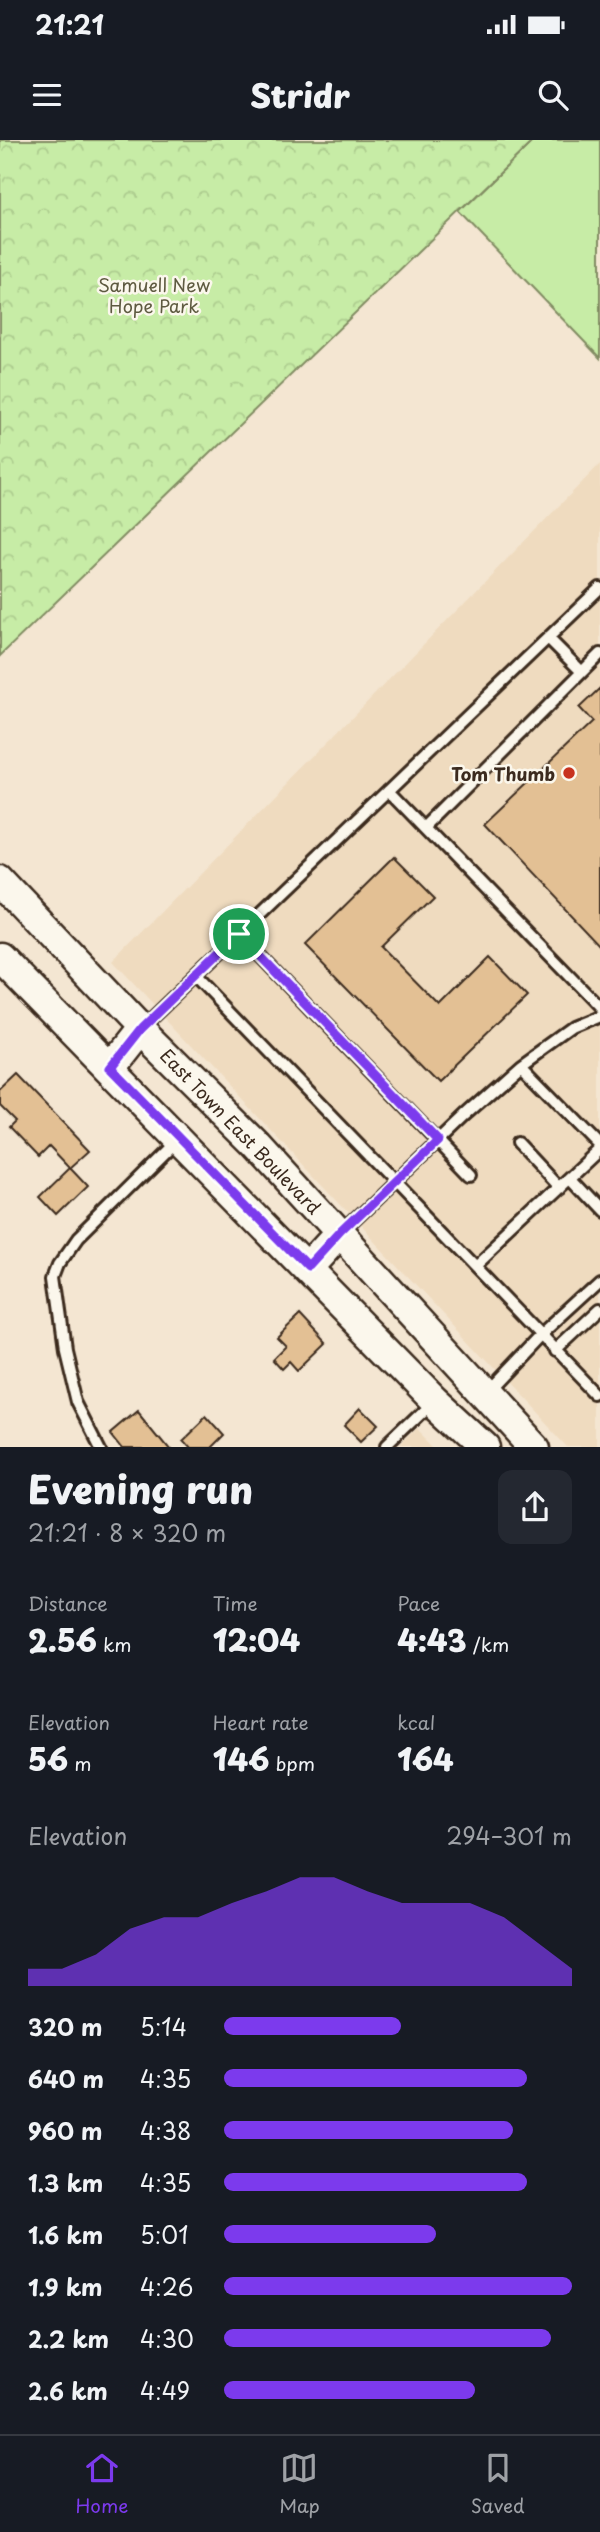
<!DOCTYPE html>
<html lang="en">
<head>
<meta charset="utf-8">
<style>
  :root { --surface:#171b24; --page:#242831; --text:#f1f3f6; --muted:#9ea1a6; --line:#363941; --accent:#7c3aed }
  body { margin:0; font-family:"Playpen Sans",sans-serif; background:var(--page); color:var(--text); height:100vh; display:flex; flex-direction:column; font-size:26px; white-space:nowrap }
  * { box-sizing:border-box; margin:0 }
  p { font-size:23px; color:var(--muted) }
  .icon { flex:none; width:38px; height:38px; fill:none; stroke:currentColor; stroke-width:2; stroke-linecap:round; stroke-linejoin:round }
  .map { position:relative; height:1307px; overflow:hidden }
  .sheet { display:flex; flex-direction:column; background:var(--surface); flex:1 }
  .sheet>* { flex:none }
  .pin { position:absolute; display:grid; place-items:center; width:60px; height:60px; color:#fff; margin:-30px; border:4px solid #fff; border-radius:50%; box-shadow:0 2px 7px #0007 }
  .round { display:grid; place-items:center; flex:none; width:74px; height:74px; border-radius:14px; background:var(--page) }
  .summary { display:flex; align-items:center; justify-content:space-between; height:119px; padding:0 28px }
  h1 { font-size:38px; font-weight:800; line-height:52px }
  .stats { display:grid; grid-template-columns:repeat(3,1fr); gap:10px; height:119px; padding:7px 28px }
  .stats div { display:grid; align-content:center }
  .stats b { font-size:30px; font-weight:800 }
  .stats small { font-size:19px; font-weight:400 }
  .stats p { font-size:19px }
  .chart { height:196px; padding:14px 28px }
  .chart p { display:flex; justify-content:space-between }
  .chart svg { width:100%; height:126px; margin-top:7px; fill:var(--accent); opacity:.7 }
  ul { padding:0 28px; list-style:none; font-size:23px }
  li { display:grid; grid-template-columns:112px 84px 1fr; align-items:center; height:52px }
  li i { height:18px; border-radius:9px; background:var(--accent) }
  .status { display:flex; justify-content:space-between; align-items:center; height:49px; padding:0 35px; background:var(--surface); direction:ltr }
  .status svg { height:19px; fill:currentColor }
  header { display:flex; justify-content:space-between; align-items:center; height:91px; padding:0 28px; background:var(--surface); font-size:32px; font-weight:800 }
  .tab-bar { display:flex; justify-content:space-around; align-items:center; height:98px; border-top:2px solid var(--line); background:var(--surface); font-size:19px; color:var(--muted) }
  .tab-bar a { display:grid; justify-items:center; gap:4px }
  .tab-bar .current { color:var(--accent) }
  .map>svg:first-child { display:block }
</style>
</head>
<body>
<div class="status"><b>21:21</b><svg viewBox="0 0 49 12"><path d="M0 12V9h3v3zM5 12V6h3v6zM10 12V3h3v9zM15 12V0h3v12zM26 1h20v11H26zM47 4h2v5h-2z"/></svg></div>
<header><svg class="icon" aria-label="menu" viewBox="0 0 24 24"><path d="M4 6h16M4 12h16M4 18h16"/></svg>Stridr<svg class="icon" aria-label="search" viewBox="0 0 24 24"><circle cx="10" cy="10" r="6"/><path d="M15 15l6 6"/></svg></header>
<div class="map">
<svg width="600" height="1307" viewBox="0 0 600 1307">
  <defs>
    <pattern id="forest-crowns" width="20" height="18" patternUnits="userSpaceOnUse" patternTransform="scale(1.75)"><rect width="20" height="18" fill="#c7eca6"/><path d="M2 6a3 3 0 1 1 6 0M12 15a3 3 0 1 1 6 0" fill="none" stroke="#accb8e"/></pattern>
  </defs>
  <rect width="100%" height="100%" fill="#f4e6d2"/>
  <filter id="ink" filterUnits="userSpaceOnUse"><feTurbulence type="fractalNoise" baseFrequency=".0143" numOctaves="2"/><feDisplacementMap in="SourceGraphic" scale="14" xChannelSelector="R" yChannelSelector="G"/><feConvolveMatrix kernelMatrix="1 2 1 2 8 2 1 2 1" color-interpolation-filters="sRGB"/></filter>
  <g filter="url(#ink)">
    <path fill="#efdbbf" d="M600,324v983h-32l-455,-485z
      M420,1288l19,19h-39z"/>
    <path fill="#c7eca6" stroke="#818b62" stroke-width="2" d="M534,0h66v218l-140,-146z"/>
    <path fill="url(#forest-crowns)" stroke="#818b62" stroke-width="2" d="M0,0h534l-534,516z"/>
    <path fill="#e3c094" stroke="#3b2a1e" stroke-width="2" d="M600,548v258l-115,-122 107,-102 -13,-14z
      M394,717l39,39 -52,51 59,60 50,-50 37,38 -89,86 -133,-136z
      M18,935l72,75 -20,18 18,19 -30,29 -18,-19 30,-29 -21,-22 -11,11 -29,-30 6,-6 -15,-15v-14z
      M300,1175l27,29 -28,27 -8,-9 -7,7 -10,-11 12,-12 -9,-9z
      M360,1268l18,18 -17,16 -17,-17z
      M139,1270l30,37h-44l-12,-15z
      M207,1274l17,19 -14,14h-22l-7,-8z"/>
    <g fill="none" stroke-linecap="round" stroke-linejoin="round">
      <g stroke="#3b2a1e" stroke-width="16">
        <path id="lane" d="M548,498l34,34
          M389,650l211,218
          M426,688l174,-174
          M239,794l232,241
          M196,836l404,420
          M140,889l460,-441
          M521,924l79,81
          M517,1003l42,45
          M570,1038l30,32
          M341,1093l122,-117 58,-52 50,-36 29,-12
          M475,1126l125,-117
          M555,1211l45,-42
          M485,1253l55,-58 60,-55
          M101,1307l-23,-45 -13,-54 -10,-72 5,-13 16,-23 101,-100
          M387,1307l48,-46"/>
      </g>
      <g stroke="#3b2a1e" stroke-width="33">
        <path id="secondary" d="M0,741l140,148 117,116 277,302
          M0,817l435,444 50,46
          M110,927l30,-38
          M308,1129l32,-35"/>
      </g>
      <use href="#lane" stroke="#fbf7ec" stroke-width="10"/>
      <use href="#secondary" stroke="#fbf7ec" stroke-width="28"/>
    </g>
  </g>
  <g fill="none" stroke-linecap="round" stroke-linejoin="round" filter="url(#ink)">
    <g stroke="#fff" stroke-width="14">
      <path id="route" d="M239,794l199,206 -98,94 -32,35 -198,-202 30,-38z"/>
    </g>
    <use href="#route" stroke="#7c3aed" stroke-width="9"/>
  </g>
  <circle fill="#c8321e" stroke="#fbf7ec" stroke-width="2.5" cx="569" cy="633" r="7"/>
  <g text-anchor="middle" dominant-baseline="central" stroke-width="5" stroke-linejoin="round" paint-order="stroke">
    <g font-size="18" fill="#5e5a40" stroke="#fbf7ec">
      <text x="154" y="144">Samuell New<tspan x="154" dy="21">Hope Park</tspan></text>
    </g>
    <g font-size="18" font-weight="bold" fill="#3b2a1e" stroke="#fbf7ec" text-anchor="end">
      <text x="555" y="633">Tom Thumb</text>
    </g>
    <g font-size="18" fill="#3b2a1e" stroke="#fbf7ec">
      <text transform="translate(241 991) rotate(46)">East Town East Boulevard</text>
    </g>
  </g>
</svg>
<div class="pin" style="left:239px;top:794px;background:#1e9e55"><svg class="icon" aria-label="arrive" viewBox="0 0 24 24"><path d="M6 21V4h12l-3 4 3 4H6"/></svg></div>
</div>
<section class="sheet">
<div class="summary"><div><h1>Evening run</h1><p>21:21 · 8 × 320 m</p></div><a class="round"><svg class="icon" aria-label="share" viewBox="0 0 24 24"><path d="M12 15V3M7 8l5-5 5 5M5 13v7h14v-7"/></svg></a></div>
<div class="stats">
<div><p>Distance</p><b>2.56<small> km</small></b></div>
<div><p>Time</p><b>12:04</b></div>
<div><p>Pace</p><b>4:43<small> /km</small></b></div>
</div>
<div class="stats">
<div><p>Elevation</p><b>56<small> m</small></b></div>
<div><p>Heart rate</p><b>146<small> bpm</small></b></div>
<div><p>kcal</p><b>164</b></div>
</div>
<div class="chart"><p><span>Elevation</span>294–301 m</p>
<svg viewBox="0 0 160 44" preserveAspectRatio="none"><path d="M0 44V38L10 38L20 33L30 24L40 20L50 20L60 15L70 11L80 6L90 6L100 11L110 15L120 15L130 15L140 20L150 29L160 38V44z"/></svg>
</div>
<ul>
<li><b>320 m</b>5:14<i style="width:51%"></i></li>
<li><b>640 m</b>4:35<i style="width:87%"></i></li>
<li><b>960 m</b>4:38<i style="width:83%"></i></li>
<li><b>1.3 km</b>4:35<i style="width:87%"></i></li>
<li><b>1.6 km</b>5:01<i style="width:61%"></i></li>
<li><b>1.9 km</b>4:26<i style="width:100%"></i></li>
<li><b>2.2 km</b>4:30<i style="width:94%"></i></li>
<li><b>2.6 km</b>4:49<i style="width:72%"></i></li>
</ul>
</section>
<nav class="tab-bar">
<a class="current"><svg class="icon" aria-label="home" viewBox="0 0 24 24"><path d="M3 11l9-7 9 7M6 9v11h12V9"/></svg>Home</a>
<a><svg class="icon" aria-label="map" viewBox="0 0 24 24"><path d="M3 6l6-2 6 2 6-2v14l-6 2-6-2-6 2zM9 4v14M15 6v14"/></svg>Map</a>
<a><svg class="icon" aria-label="saved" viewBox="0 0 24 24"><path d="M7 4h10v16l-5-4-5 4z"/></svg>Saved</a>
</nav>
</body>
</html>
